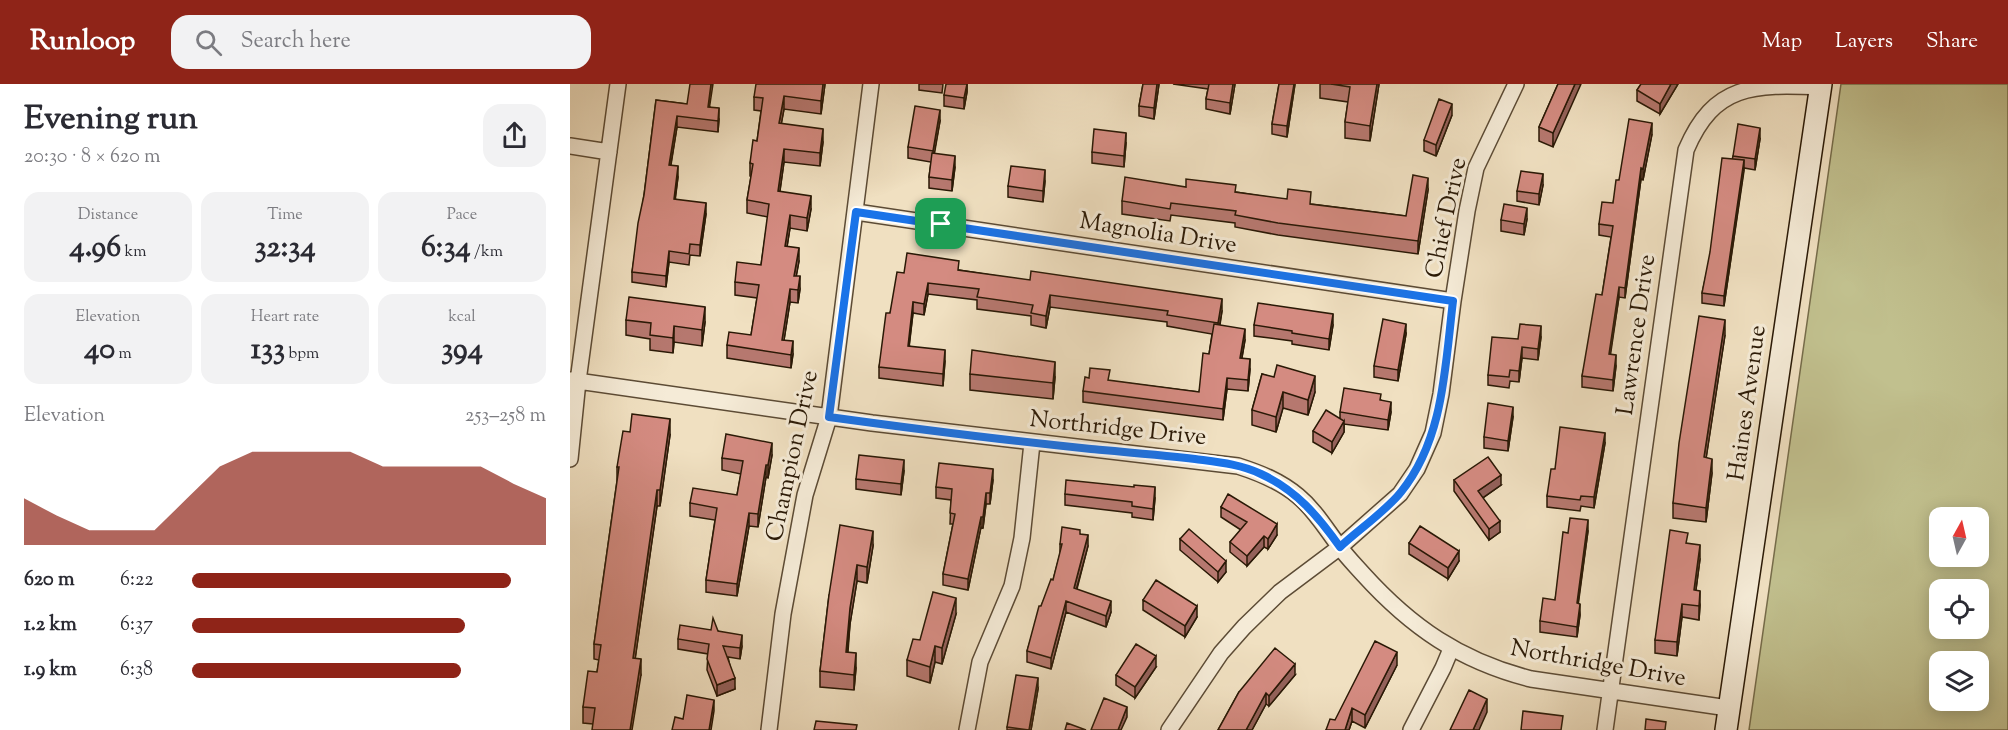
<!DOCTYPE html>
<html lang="en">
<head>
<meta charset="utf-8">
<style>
  :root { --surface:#fff; --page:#f2f2f3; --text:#2b2b33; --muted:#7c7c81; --accent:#8f2418 }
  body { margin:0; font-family:"Sorts Mill Goudy",serif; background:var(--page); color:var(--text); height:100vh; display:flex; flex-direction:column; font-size:22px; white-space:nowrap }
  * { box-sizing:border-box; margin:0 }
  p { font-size:20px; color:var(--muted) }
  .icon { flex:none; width:33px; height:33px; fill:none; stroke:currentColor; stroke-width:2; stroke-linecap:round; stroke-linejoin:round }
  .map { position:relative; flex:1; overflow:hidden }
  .details { display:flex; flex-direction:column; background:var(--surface); width:570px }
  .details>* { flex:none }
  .needle { width:39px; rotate:8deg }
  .buttons { position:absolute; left:1359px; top:423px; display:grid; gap:12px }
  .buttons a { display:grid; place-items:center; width:60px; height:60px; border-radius:12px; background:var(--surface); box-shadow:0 3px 15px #0003; font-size:30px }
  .pin { position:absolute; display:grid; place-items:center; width:51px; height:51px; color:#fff; margin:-26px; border-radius:12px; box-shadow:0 3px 9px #0006 }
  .round { display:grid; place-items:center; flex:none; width:63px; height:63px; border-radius:18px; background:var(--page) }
  .headline { display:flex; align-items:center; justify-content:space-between; height:102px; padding:0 24px }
  h1 { font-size:33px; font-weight:700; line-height:45px }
  .figures { display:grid; grid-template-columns:repeat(3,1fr); gap:9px; height:102px; padding:6px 24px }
  .figures div { display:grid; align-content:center; border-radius:15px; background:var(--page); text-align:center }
  .figures b { font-size:30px; font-weight:700 }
  .figures small { font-size:16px; font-weight:400 }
  .figures p { font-size:16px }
  .chart { height:168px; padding:12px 24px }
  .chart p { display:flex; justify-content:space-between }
  .chart svg { width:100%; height:108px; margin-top:6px; fill:var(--accent); opacity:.7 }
  ul { padding:0 24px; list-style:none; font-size:20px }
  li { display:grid; grid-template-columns:96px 72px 1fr; align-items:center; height:45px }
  li i { height:15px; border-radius:8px; background:var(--accent) }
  header { display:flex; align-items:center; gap:36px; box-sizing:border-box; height:84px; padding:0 30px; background:var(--accent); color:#fff }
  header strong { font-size:28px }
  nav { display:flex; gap:33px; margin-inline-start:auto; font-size:21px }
  .search { width:420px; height:54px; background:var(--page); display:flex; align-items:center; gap:15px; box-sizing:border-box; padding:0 21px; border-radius:18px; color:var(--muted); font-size:22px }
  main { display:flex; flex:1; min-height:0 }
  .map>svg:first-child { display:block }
</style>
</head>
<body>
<header>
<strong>Runloop</strong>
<div class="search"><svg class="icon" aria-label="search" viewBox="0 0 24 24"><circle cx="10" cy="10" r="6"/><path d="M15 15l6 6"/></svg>Search here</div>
<nav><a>Map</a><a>Layers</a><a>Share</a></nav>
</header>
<main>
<section class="details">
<div class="headline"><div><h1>Evening run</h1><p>20:30 · 8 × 620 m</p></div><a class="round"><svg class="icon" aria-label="share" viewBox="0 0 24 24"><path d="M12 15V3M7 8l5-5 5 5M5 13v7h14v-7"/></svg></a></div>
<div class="figures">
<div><p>Distance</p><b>4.96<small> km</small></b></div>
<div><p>Time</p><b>32:34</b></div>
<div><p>Pace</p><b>6:34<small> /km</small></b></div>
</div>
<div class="figures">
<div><p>Elevation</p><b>40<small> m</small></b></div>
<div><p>Heart rate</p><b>133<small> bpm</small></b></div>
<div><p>kcal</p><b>394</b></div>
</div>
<div class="chart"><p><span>Elevation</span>253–258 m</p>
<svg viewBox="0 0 160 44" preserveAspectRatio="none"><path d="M0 44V25L10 32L20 38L30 38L40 38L50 25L60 12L70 6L80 6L90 6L100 6L110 12L120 12L130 12L140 12L150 19L160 25V44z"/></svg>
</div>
<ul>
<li><b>620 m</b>6:22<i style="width:90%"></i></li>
<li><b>1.2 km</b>6:37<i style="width:77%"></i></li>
<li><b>1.9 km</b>6:38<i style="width:76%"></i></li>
</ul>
</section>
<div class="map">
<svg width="1438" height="646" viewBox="0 0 1438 646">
  <rect width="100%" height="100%" fill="#f0e0c1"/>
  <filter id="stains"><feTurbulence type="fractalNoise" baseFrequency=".00333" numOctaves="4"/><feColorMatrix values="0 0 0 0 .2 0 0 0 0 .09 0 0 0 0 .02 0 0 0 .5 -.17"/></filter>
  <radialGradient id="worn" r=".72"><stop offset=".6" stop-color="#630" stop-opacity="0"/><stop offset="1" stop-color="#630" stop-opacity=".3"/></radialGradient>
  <path fill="#c1c08e" stroke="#766c4a" stroke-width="1.5" fill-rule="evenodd" d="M1271,0h167v646h-259zM1370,434h38v38h-38zM1370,506h38v38h-38zM1370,578h38v38h-38z"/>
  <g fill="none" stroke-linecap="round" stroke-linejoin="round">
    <g stroke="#5c4b35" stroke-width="18">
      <path id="street" d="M0,62l39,6
        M286,128l597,89
        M0,296l302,43 366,43c22,7 42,15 60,30 17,14 28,33 41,50 7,10 16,19 24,28 48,53 97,87 168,105l197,29
        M0,375l8,-78 40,-297
        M199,646l14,-116 22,-119 24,-78 42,-333
        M397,646l13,-68 32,-76 10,-48 10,-95
        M599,646l52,-77 23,-26 36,-35 60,-45 60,-53 17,-25 16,-36 8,-39 12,-93 14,-90 9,-43 40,-84
        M841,646l32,-62 8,-19
        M1035,646l81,-580c28,-66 67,-66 135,-63"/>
    </g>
    <g stroke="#2a1906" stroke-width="24">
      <path id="secondary" d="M1156,646l95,-646"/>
    </g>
    <use href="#street" stroke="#f5ebd7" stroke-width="15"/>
    <use href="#secondary" stroke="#f5ebd7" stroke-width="21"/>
  </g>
  <path fill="#b6786f" stroke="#2a1906" stroke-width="1.5" d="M255,0l-4,30 -37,-5 -3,15 42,18 -3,24 -36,-4 -4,29 31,18 -4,22 -17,-3 -3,19 12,14 -3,15 4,13 -2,14 -8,-1 -6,38 9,14 -2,14 -64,-10v-13l24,-10 6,-37 -22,-3v-13l26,-17 7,-48 -21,-4v-13l4,-23 -1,-1v-13l7,-22 4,-30 -7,-1v-13z
    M349,0h24l-1,9 -23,-3z
    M397,0v8l-3,17 -20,-3v-11z
    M573,0h16l-5,35 -15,-3v-10z
    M603,0h62l-5,30 -24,-5v-10l2,-10z
    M709,0h16l-8,53 -15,-3v-10z
    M750,0h59l-9,57 -25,-3v-16l3,-20 -28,-4z
    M988,0l-5,63 -14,-6v-14z
    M1071,0h37l-18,30 -23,-13v-11z
    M86,16l54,7 9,12 -1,13 -41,-5 -6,38 7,12 -3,22 31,15 -6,42 -10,-1 -1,10 -20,-3 -3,25 -34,-5v-10l12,-77z
    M882,31l-16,41 -12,-5v-11z
    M370,37l-6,32 21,14 -3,24 -23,-3v-11l2,-15 -23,-4v-11z
    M1082,50l-9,46 -2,-1 -16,119 -6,-1 -9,57 6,12 -3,25 -31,-4v-11l20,-81 9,-58 -12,-2v-11l14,-21 6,-23z
    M1190,55l-5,31 -11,-2 -20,138 -22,-3v-10l31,-137z
    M556,59l-2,24 -32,-4v-11z
    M475,97l-2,21 -35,-5v-11z
    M973,101l-4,20 -22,-4v-10z
    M616,103l50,5 75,12 95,12 22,-26 -10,64 -140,-19 -43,-8v-4l-64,-8 -1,6 -48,-7v-13z
    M957,135l-3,16 -23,-4v-11z
    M389,186l263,41 -2,14 25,15 -3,18 8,11 -2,22 -21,-2 -4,31 -140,-18v-11l27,-10 89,11 10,-38 3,-20 -45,-8v-4l-117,-15 -4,21 -15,-3v-9l-54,-7v-9l-49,-6 -4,21 -11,-2 -4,33 36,15 -2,25 -64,-8v-11l11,-54 14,-40z
    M56,236l79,2 -3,24 -28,-4 -1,11 -23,-3v-11l-24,-4z
    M684,241h79l-4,25 -37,-6v-3l-38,-5z
    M836,250l-8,47 -24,-4v-11z
    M1155,251l-19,123 6,15 -6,49 -33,-4v-15z
    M971,253l-3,23 -16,-2 -3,24 -9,-1 -1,7 -21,-3v-10l30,-36z
    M400,290l85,3 -2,22 -83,-9z
    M692,290l53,18 -7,23 -25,-7 -7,24 -24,-7v-15z
    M811,316l10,12 -3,18 -44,-6v8l-12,21 -19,-11v-11l27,-13v-6z
    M943,333l-5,34 -24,-3v-11z
    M100,351l-10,71h-3l-22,153 6,16 -48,49 -10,-1v-16l14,-35 2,-12 -5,-1v-15l23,-163v-14z
    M1035,359l-11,65 -13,-2 -1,5 -33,-4v-11l8,-27z
    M202,371l-4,23 -2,-1 -8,50 -9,-1 -12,70 -31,-4v-12l9,-60 -25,-4v-13l47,-8 4,-21 -19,-4v-12z
    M334,387l-3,24 -45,-6v-10z
    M423,396l-3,24h-4l-3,24 -2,-1 -13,63 -25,-5v-11l10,-50h-3l1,-24 -15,-2v-11z
    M884,396l47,5 -18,13 17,34 -11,8 -35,-49z
    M495,410l90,4 -2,22 -21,-3v-4l-67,-8z
    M651,423l56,28 -9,14 -4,-2 -17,19 -17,-14v-10l11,-12 -20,-13z
    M1018,447l-10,72 2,12 -3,22 -37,-5v-11l15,-21 13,-67z
    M510,450l8,12 -11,43 34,23 -5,15 -40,-15 -15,57 -24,-7v-11l14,-45 12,-26 7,-26v-10z
    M610,455l46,33 -8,10 -38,-32z
    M839,459l50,18 -11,18 -39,-25z
    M1118,460l12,15 -4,31 4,15 -1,15 -17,-3 -5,39 -22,-3v-13z
    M303,462l-6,37 -10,-2 -7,43 -2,28 8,16 -2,22 -34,-3v-16l9,-76z
    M573,516l54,17 -12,20 -42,-27z
    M386,530l-14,50 -7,-2 -5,21 -23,-7v-16l13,-20z
    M148,547l24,15 -2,13 -12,-2 7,32 -18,7 -10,-26 1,-16 -30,-5v-10z
    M827,581l-32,63 -13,-7 -3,9h-23l9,-10z
    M586,583l-21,31 -19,-13v-10z
    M725,591l-26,31 -3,-2 -14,26h-34l21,-38z
    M468,605l-7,41h-24v-3z"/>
  <path fill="#94615a" stroke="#2a1906" stroke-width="1.5" d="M141,0h2l-5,33v-10z
    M253,0h2l-4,30v-13z
    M397,0v8l-3,17v-11z
    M587,0h2l-5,35v-11z
    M663,0h2l-5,30v-11z
    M724,0h1l-8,53v-11z
    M807,0h2l-9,57v-15z
    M1005,0h6l-28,63v-14z
    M1101,0h7l-18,30v-10z
    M214,12v13l-5,28v-14z
    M882,20v11l-16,41v-11z
    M149,24v11l-1,13v-11z
    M370,26v11l-7,41v-11z
    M107,32v11l-8,48v-10z
    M1082,39v11l-9,46v-11z
    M1190,44v11l-5,31v-11z
    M253,45v13l-3,24v-13z
    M556,49v10l-2,24v-11z
    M214,65v13l-6,42v-13z
    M385,72v11l-3,24v-11z
    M1174,76v11l-20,135v-10z
    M108,82v11l-4,33v-11z
    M1071,84v11l-16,119v-10z
    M475,86v11l-2,21v-11z
    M973,90v11l-4,20v-11z
    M858,94v12l-10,64v-13z
    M241,112v13l-4,22v-13z
    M136,119v11l-6,42v-11z
    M957,124v11l-3,16v-11z
    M220,131v13l-5,31v-13z
    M229,164v13l-5,28v-13z
    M99,167v11l-3,25v-11z
    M230,192v13l-2,14v-13z
    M358,199v11l-4,21v-11z
    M1049,203v10l-10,68v-11z
    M220,205v13l-8,51v-13z
    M480,211v12l-4,21v-12z
    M652,215v12l-4,23v-11z
    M343,218v11l-5,44v-11z
    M135,223v15l-3,24v-16z
    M763,230v11l-4,25v-11z
    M1155,236v15l-21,137v-15z
    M836,240v10l-8,47v-11z
    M104,242v16l-1,11v-15z
    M971,242v11l-3,23v-11z
    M675,245v11l-5,28v-10z
    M223,257v13l-2,14v-13z
    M952,263v11l-3,24v-11z
    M375,266v11l-2,25v-12z
    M1046,271v11l-3,25v-11z
    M680,275v10l-2,22v-11z
    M485,278v15l-2,22v-16z
    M745,292v16l-7,23v-15z
    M657,294v11l-4,31v-11z
    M713,308v16l-7,24v-15z
    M821,318v10l-3,18v-10z
    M943,323v10l-5,34v-10z
    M100,335v16l-10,71v-16z
    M774,337v11l-12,21v-11z
    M1035,349v10l-11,65v-11z
    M202,359v12l-4,23v-13z
    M1142,375v14l-6,49v-14z
    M334,376v11l-3,24v-11z
    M196,381v12l-8,50v-13z
    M423,385v11l-3,24v-11z
    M931,391v10l-23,16v-10z
    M585,403v11l-2,22v-11z
    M87,406v16l-24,168v-16z
    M416,409v11l-3,24v-11z
    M179,429v13l-12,70v-12z
    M411,433v10l-13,63v-11z
    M1018,436v11l-11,83v-11z
    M930,437v11l-11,8v-11z
    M707,440v11l-9,14v-10z
    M303,447v15l-6,37v-16z
    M518,451v11l-14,52v-10z
    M694,452v11l-17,19v-10z
    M1130,461v14l-6,45v-14z
    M889,467v10l-11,18v-11z
    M656,477v11l-8,10v-10z
    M287,481v16l-7,43 -4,43v-15l4,-44z
    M1130,507v14l-1,15v-14z
    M386,514v16l-14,50v-16z
    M496,517v11l-15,57v-11z
    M541,517v11l-5,15v-11z
    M1010,520v11l-3,22v-10z
    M1112,520v13l-5,39v-14z
    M627,522v11l-12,20v-11z
    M172,551v11l-2,13v-11z
    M365,562v16l-5,21v-16z
    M827,568v13l-32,63v-13z
    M286,569v15l-2,22v-15z
    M586,572v11l-21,31v-11z
    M71,575v16l-9,55h-2z
    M725,580v11l-26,31v-10z
    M165,594v11l-18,7v-11z
    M468,594v11l-7,41h-2z
    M696,609v11l-14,26h-6z
    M917,615v13l-8,18h-6z
    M144,616v11l-3,19h-2z
    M557,623v10l-6,13h-3z
    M782,624v13l-3,9h-4z"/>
  <path fill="#d48b81" stroke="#2a1906" stroke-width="1.5" d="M120,0h21l-3,23 11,1 -1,13 -41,-5 -8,49 9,1 -4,33 32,4 -6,42 -10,-1 -1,10 -20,-3 -3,25 -34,-4 6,-49 6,-28 12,-95 31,4z
    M186,0h67l-2,17 -37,-5 -5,27 44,6 -3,24 -36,-4 -6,42 33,5 -4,22 -17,-3 -5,31 14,2 -5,28h6l-2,14 -8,-1 -8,51 11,1 -2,14 -64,-10 2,-13 22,3 8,-50 -24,-3 2,-20 24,3 8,-61 -22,-4 6,-36 -3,-1 3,-23 4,1 6,-43 -9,-1z
    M376,0h21l-3,14 -20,-3z
    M573,0h14l-3,24 -15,-2z
    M639,0h24l-3,19 -24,-4z
    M709,0h15l-7,42 -15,-2z
    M761,0h46l-7,42 -25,-4 5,-35z
    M988,0h17l-22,49 -14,-6z
    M1071,0h30l-11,20 -23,-14z
    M869,15l13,5 -16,41 -12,-5z
    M345,22l25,4 -7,41 -25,-4z
    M1059,35l23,4 -9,46 -2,-1 -16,120 -6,-1 -10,67 7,1 -3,25 -31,-4 14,-82 6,1 11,-69 -14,-2 3,-22 11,1 3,-23h3z
    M1168,40l22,4 -5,31 -22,-3z
    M524,45l32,4 -2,23 -32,-4z
    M362,69l23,3 -3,24 -23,-3z
    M1152,74l22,2 -20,136 -22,-3 8,-41z
    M441,82l34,4 -2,21 -35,-5z
    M951,87l22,3 -4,20 -22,-3z
    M843,91l15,3 -10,63 -140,-18 -43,-8 1,-4 -65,-8 -1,6 -48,-8 3,-24 61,10v-8l50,6 -1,7 52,7 1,-10 23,3 -1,12 96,12z
    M934,120l23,4 -3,16 -23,-4z
    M337,169l52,8 -1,9 72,10 1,-9 191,28 -4,24 -51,-8 1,-4 -118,-16 -4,21 -15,-3 2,-8 -56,-8 2,-8 -51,-6 -4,21 -11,-2 -5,44 37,4 -2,24 -64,-7 7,-54h4l7,-41 7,1z
    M59,213l76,10 -3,23 -28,-4 -1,12 -23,-3 1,-12 -25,-3z
    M688,219l75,11 -4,25 -37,-6v-2l-38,-6z
    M1129,232l26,4 -21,137 8,2 -6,49 -33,-5 6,-60z
    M813,235l23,5 -8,46 -24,-4z
    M644,240l31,5 -5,29 10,1 -2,21 -21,-2 -4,31 -140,-18 2,-14 4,1 1,-10 20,2 -2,10 91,12 4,-39 6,1z
    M950,240l21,2 -3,23 -16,-2 -3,24 -9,-1 -1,7 -21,-2 4,-38 26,2z
    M402,266l83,12 -2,21 -83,-9z
    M707,281l38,11 -7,24 -25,-8 -7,25 -24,-7 10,-36 12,3z
    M774,304l37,6 -1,6 11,2 -3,18 -48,-8z
    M918,319l25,4 -5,34 -24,-4z
    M756,326l18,11 -12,21 -19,-11z
    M62,330l38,5 -10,71h-3l-24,168 8,1 -11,71h-38l3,-22 -12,-1 5,-36 9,1 4,-27 -7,-1 25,-177h-2l6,-36 7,1z
    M990,343l45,6 -11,64 -13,-1 -1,4 -33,-4 4,-27h4z
    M156,350l46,9 -4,22h-2l-8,49 -9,-1 -12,71 -31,-4 11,-72 -27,-5 3,-15 44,7 6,-34 -21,-3z
    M289,371l45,5 -3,24 -45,-5z
    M918,373l13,18 -23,16 22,30 -11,8 -35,-49z
    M369,379l54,6 -3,24h-4l-3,24h-2l-13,62 -25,-5 12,-60 -5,-1 2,-24 -16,-2z
    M496,396l68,7v-2l21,2 -2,22 -21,-3v-4l-67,-8z
    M658,410l49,30 -9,15 -4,-3 -17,20 -17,-14 17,-20 -26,-15z
    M1000,434l18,2 -11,83 3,1 -3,23 -37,-6 3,-23 12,2 8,-68 5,1z
    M270,441l33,6 -6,36 -10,-2 -7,43 -4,44 10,1 -2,22 -34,-4 9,-76z
    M850,442l39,25 -11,17 -39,-25z
    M492,443l18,3v4l8,1 -14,53 37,13 -5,15 -40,-15 -15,57 -24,-7 12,-45h2l10,-27 2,1 9,-36h-2z
    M619,445l37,32 -8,11 -38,-33z
    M1100,446l18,3 -2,10 14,2 -6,45 6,1 -1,15 -17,-2 -5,38 -22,-2z
    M586,496l41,26 -12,20 -42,-26z
    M363,508l23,6 -14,50 -7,-2 -5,21 -23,-7 6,-21 7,1z
    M143,534l5,13 24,4 -2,13 -17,-2 12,32 -18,7 -10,-26 2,-15 -31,-5 2,-14 31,5z
    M805,557l22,11 -32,63 -13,-7 -7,22h-19l4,-11 5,1z
    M566,560l20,12 -21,31 -19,-12z
    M705,564l20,16 -26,32 -3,-3 -20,37h-28l21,-38z
    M446,591l22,3 -9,52 -22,-3z
    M899,606l18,9 -14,31h-23z
    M117,611l27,5 -5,30h-37l3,-13 8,2z
    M534,614l23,9 -9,23h-27z
    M953,627l40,5 -2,14h-40z
    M1076,635l20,3 -1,8h-20z
    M246,637l41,4 -1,5h-42z
    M497,639l19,7h-21z"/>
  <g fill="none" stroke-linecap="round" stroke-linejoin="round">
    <g stroke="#fff" stroke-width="12">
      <path id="route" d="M286,128l597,89c-8,65 -9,138 -52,191 -14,18 -44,39 -61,55 -22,-31 -44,-57 -79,-73 -21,-10 -44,-12 -66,-15 -35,-4 -70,-7 -104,-10 -88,-9 -175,-20 -262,-32z"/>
    </g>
    <use href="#route" stroke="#1a73e8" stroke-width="8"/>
  </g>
  <g text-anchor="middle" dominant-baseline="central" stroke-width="6" stroke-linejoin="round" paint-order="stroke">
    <g font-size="24" fill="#2a1906" stroke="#f5ebd7">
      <text transform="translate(877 134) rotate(-78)">Chief Drive</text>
      <text transform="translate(588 150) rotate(9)">Magnolia Drive</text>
      <text transform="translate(1067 251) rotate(-82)">Lawrence Drive</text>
      <text transform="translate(1178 319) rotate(-82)">Haines Avenue</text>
      <text transform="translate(548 345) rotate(6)">Northridge Drive</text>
      <text transform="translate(223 372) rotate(-78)">Champion Drive</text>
      <text transform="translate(1028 580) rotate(10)">Northridge Drive</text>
    </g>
  </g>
  <rect width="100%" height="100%" filter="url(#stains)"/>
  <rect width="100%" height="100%" fill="url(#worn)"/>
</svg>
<div class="buttons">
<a><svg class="needle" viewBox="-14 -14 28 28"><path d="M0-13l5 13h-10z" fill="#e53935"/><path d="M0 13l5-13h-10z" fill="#7c7c81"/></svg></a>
<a><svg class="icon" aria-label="locate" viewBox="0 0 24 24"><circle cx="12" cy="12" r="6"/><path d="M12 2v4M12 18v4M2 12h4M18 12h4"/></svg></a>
<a><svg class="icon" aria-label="layers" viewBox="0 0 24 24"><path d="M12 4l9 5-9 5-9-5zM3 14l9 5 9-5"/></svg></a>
</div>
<div class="pin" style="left:371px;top:140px;background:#1e9e55"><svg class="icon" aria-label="arrive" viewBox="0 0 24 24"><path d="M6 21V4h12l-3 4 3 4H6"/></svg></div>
</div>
</main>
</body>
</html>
